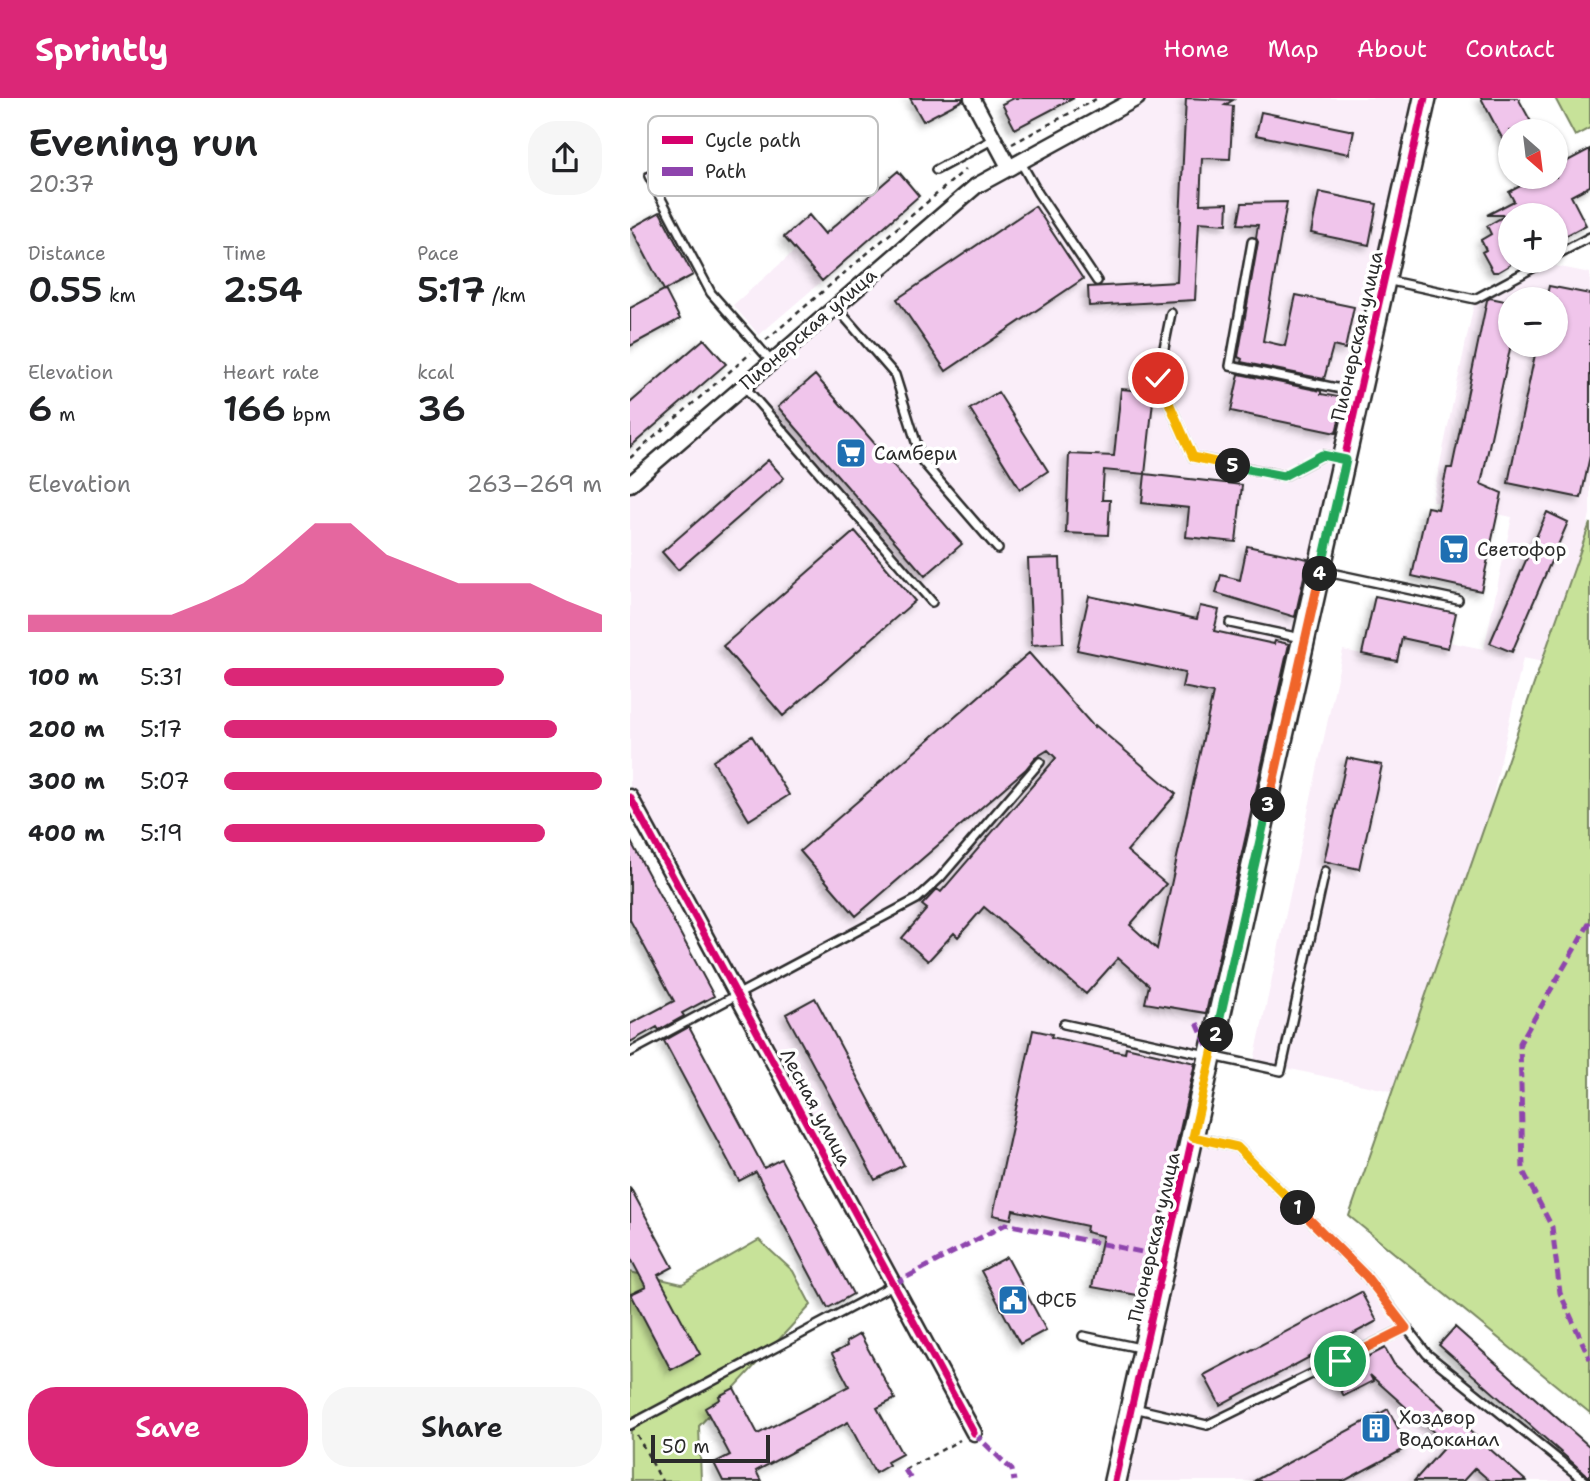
<!DOCTYPE html>
<html lang="en">
<head>
<meta charset="utf-8">
<style>
  :root { --surface:#fff; --page:#f6f6f6; --text:#202124; --muted:#757577; --accent:#db2777 }
  body { margin:0; font-family:"Shantell Sans",sans-serif; background:var(--page); color:var(--text); height:100vh; display:flex; flex-direction:column; font-size:26px; white-space:nowrap }
  * { box-sizing:border-box; margin:0 }
  p { font-size:23px; color:var(--muted) }
  .icon { flex:none; width:38px; height:38px; fill:none; stroke:currentColor; stroke-width:2; stroke-linecap:round; stroke-linejoin:round }
  .map { position:relative; flex:1; overflow:hidden }
  .details { display:flex; flex-direction:column; background:var(--surface); width:630px }
  .details>* { flex:none }
  .needle { width:46px; rotate:152deg }
  .controls { position:absolute; left:868px; top:21px; display:grid; gap:14px }
  .controls a { display:grid; place-items:center; width:70px; height:70px; border-radius:50%; background:var(--surface); box-shadow:0 2px 5px #0004; font-size:35px }
  .scale { position:absolute; left:21px; bottom:18px; width:119px; box-sizing:border-box; padding-left:7px; border:4px solid #2b2b2b; border-top:0; font-size:19px; line-height:24px; white-space:nowrap; color:#2b2b2b; -webkit-text-stroke:5px #fff; paint-order:stroke }
  .pin { position:absolute; display:grid; place-items:center; width:60px; height:60px; color:#fff; margin:-30px; border:4px solid #fff; border-radius:50%; box-shadow:0 2px 7px #0007 }
  .km { position:absolute; width:35px; height:35px; margin:-18px; border-radius:50%; background:#222; color:#fff; font-size:19px; line-height:35px; text-align:center }
  .round { display:grid; place-items:center; flex:none; width:74px; height:74px; border-radius:28px; background:var(--page) }
  .headline { display:flex; align-items:center; justify-content:space-between; height:119px; padding:0 28px }
  h1 { font-size:38px; font-weight:600; line-height:52px }
  .stats { display:grid; grid-template-columns:repeat(3,1fr); gap:10px; height:119px; padding:7px 28px }
  .stats div { display:grid; align-content:center }
  .stats b { font-size:35px; font-weight:600 }
  .stats small { font-size:19px; font-weight:400 }
  .stats p { font-size:19px }
  .chart { height:196px; padding:14px 28px }
  .chart p { display:flex; justify-content:space-between }
  .chart svg { width:100%; height:126px; margin-top:7px; fill:var(--accent); opacity:.7 }
  .action { display:flex; gap:14px; margin-top:auto; padding:14px 28px }
  .action a { flex:1; height:80px; border-radius:28px; background:var(--accent); color:#fff; font-size:28px; font-weight:600; line-height:80px; text-align:center }
  .action a+a { background:var(--page); color:var(--text) }
  ul { padding:0 28px; list-style:none; font-size:23px }
  li { display:grid; grid-template-columns:112px 84px 1fr; align-items:center; height:52px }
  li i { height:18px; border-radius:9px; background:var(--accent) }
  header { display:flex; align-items:center; gap:42px; box-sizing:border-box; height:98px; padding:0 35px; background:var(--accent); color:#fff }
  header strong { font-size:33px }
  nav { display:flex; gap:38px; margin-inline-start:auto; font-size:24px }
  main { display:flex; flex:1; min-height:0 }
  .map>svg:first-child { display:block }
</style>
</head>
<body>
<header>
<strong>Sprintly</strong>
<nav><a>Home</a><a>Map</a><a>About</a><a>Contact</a></nav>
</header>
<main>
<section class="details">
<div class="headline"><div><h1>Evening run</h1><p>20:37</p></div><a class="round"><svg class="icon" aria-label="share" viewBox="0 0 24 24"><path d="M12 15V3M7 8l5-5 5 5M5 13v7h14v-7"/></svg></a></div>
<div class="stats">
<div><p>Distance</p><b>0.55<small> km</small></b></div>
<div><p>Time</p><b>2:54</b></div>
<div><p>Pace</p><b>5:17<small> /km</small></b></div>
</div>
<div class="stats">
<div><p>Elevation</p><b>6<small> m</small></b></div>
<div><p>Heart rate</p><b>166<small> bpm</small></b></div>
<div><p>kcal</p><b>36</b></div>
</div>
<div class="chart"><p><span>Elevation</span>263–269 m</p>
<svg viewBox="0 0 160 44" preserveAspectRatio="none"><path d="M0 44V38L10 38L20 38L30 38L40 38L50 33L60 27L70 17L80 6L90 6L100 17L110 22L120 27L130 27L140 27L150 33L160 38V44z"/></svg>
</div>
<ul>
<li><b>100 m</b>5:31<i style="width:74%"></i></li>
<li><b>200 m</b>5:17<i style="width:88%"></i></li>
<li><b>300 m</b>5:07<i style="width:100%"></i></li>
<li><b>400 m</b>5:19<i style="width:85%"></i></li>
</ul>
<div class="action"><a>Save</a><a>Share</a></div>
</section>
<div class="map">
<svg width="960" height="1383" viewBox="0 0 960 1383">
  <defs>
    <filter id="shadow"><feDropShadow dx="-4" dy="4" stdDeviation="3.5" flood-color="#0004"/></filter>
  </defs>
  <rect width="100%" height="100%" fill="#fff"/>
  <filter id="ink" filterUnits="userSpaceOnUse"><feTurbulence type="fractalNoise" baseFrequency=".0143" numOctaves="2"/><feDisplacementMap in="SourceGraphic" scale="14" xChannelSelector="R" yChannelSelector="G"/><feConvolveMatrix kernelMatrix="1 2 1 2 8 2 1 2 1" color-interpolation-filters="sRGB"/></filter>
  <g filter="url(#ink)">
    <path fill="#faeef9" fill-rule="evenodd" d="M507,0h288l-232,1039 44,10 129,129 61,78 158,127h-470l51,-224 -160,-33 -112,60 -264,-487v-313l319,-276z
      M166,152l26,31 -63,54 -26,-30z
      M911,165l49,10v241l-32,151 -35,-7 -96,441 -173,-38 89,-411 53,11 6,-23 46,10 1,-6 35,7 28,-132 -80,-16 43,-202zM880,201h46v46h-46z"/>
    <path fill="#c7e299" stroke="#798662" stroke-width="2" d="M925,0h35v30l-15,8z
      M960,425v890l-241,-197z
      M129,1142l34,31 18,34 -112,121 2,55h-70l-1,-209 52,12z"/>
    <path fill="#f0c5eb" stroke="#2b2b2b" stroke-width="2" filter="url(#shadow)" d="M280,0h52l1,2 -40,21z
      M384,0h60l-59,31 -13,-25z
      M556,0l47,2 -8,5 8,1 -3,53 -28,-1 -2,46 28,-1 -1,21 -28,-2 -4,78 -106,6 -1,-19 89,-5z
      M851,0h37l18,33h-26v22z
      M631,14l93,19 -5,23 -93,-19z
      M960,51v37l-19,10 15,29 -30,16v-26h-46v50l-12,7h-5l-11,-20 4,-2 -5,-10 10,-6 -4,-8 19,-11h-19l27,-14 -5,-9 17,-9 -3,-6h33v-10z
      M268,73l21,25 -97,85 -38,-44 25,-22 16,19z
      M689,94l58,12 -8,41 -58,-12z
      M657,104l-24,139 22,5 11,-51 58,12 -9,42 -12,-3 -9,33 -83,-17 1,-3 -4,-2 20,-115 -2,-4 2,-13 -20,-1 4,-21z
      M405,108l48,73 -137,92 -49,-72z
      M30,114l33,63 -28,15 15,29 -50,27v-38l34,-18 -33,-62z
      M919,188l41,8v162l-9,42 -73,-15 29,-138h19v-46h-10z
      M860,200l20,4v47l-29,135 21,9 -21,98 -69,-15 15,-69 11,2 9,-41h5l35,-168z
      M74,241l22,25 -96,83v-44z
      M609,276l82,17v3l23,4 -8,35 -105,-22z
      M185,277l147,169 -37,32 -147,-169z
      M491,291l33,3 -9,82 -41,-4 -2,30h8l-2,35 -42,-2 3,-79 45,2z
      M368,294l50,79 -28,18 -50,-80z
      M138,362l16,18 -106,92 -16,-18z
      M515,376l97,11 -6,57 -50,-5 3,-29 -47,-5z
      M917,414l21,10 -56,130 -22,-9z
      M225,433l60,70 -132,115 -60,-70z
      M617,448l61,13 -13,58 -79,-24 5,-18 19,5z
      M430,460l3,85 -31,2 -4,-86z
      M459,498l108,23 3,-13 19,4 -5,21 60,13 1,-3 14,3 -83,369 -61,-10 4,-18 -31,-27 -32,36 -102,-87 -26,30 -4,-4 -26,28 -26,-23 25,-29 -5,-4 15,-16 4,3 115,-134 -8,-8 -13,8 -9,11 -170,147 -56,-65 229,-198 65,74 1,-2 81,69 -49,57 39,33 -36,41 27,24 56,-256 -31,-6 3,-14 -108,-23z
      M745,498l81,17 -8,35 -46,-10 -5,23 -35,-7z
      M122,638l37,59 -40,25 -36,-59z
      M717,660l35,7 -23,104 -35,-8z
      M0,742l84,156 -32,17 2,3 -25,14 -2,-3 -27,15v-18l44,-23 -44,-81z
      M185,900l89,167 -29,15 -89,-166z
      M59,929l75,141 17,-9 72,135 -25,14 -72,-136 -17,9 -75,-140z
      M403,932l19,4 -1,3 74,16 1,-6 69,16 -52,233 -51,-9 11,-51 -17,-4 1,-6 -74,-16 -2,9 -18,-4z
      M0,1089l43,80 -15,8 42,79 -29,16 -40,-76 15,-7 -16,-30z
      M377,1159l39,73 -26,14 -39,-73z
      M731,1194l16,29 -157,84 -16,-30z
      M825,1229l135,120v31l-151,-133z
      M230,1236l35,65 -18,9 25,46 -15,8 2,3 -14,8 -27,-51 -92,49 5,10h-38l-9,-18 16,-8 -25,-47 15,-9 -1,-3 15,-8 24,46 91,-48 -17,-32 15,-8 -1,-4z
      M755,1250l9,16 132,117h-36l-15,-13 -12,13h-49l33,-37 -77,-69 3,6 -29,15 -12,-21z
      M758,1311l20,38 -64,34h-90z"/>
    <g fill="none" stroke-linecap="round" stroke-linejoin="round">
      <g stroke="#2b2b2b" stroke-width="12">
        <path id="lane" d="M390,63l18,32 59,88
          M306,72l58,-31
          M19,78l62,117 60,68
          M622,144l-22,124 126,26
          M926,157l34,-18
          M756,182l89,19 71,-38
          M206,209l59,68 27,86 76,88
          M541,215l-13,65 35,79 91,19 39,-21 18,4
          M114,288l188,216
          M692,473l136,29
          M600,525l71,15
          M434,926l217,47 44,-200
          M0,954l287,-153 23,-21 100,-116
          M564,1039l43,10 129,129 61,78 158,127
          M453,1238l57,12
          M504,1310l73,17 199,-97
          M0,1327l263,-140"/>
      </g>
      <g stroke="#2b2b2b" stroke-width="19">
        <path id="street" d="M342,0l37,69
          M0,386l346,-298 161,-88
          M0,699l344,636"/>
      </g>
      <g stroke="#2b2b2b" stroke-width="26">
        <path id="secondary" d="M485,1383l310,-1383"/>
      </g>
      <path stroke="#2b2b2b" stroke-width="2.5" stroke-dasharray="5 5" stroke-linecap="butt" d="M382,46l86,-46
        M136,242l200,-171
        M0,360l121,-105
        M7,1337l25,46
        M275,1372l55,-30"/>
      <use href="#lane" stroke="#fff" stroke-width="7"/>
      <use href="#street" stroke="#fff" stroke-width="14"/>
      <use href="#secondary" stroke="#fff" stroke-width="21"/>
      <path stroke="#8e44ad" stroke-width="5" stroke-dasharray="10 5" stroke-linecap="butt" d="M19,78l37,-59
        M960,824l-70,121 3,128 29,56 8,66 30,66
        M567,925l13,29
        M264,1186l112,-60 160,33
        M344,1335l38,37 2,11
        M275,1372l7,11"/>
      <g stroke="#fff" stroke-width="11">
        <path id="cycleway" d="M0,699l344,636
          M485,1383l310,-1383"/>
      </g>
      <use href="#cycleway" stroke="#d6006c" stroke-width="7"/>
    </g>
  </g>
  <g fill="none" stroke-linecap="round" stroke-linejoin="round" filter="url(#ink)">
    <g stroke="#fff" stroke-width="14">
      <path id="split-1" d="M668,1110l68,68 40,52 -66,33"/>
    </g>
    <g stroke="#fff" stroke-width="14">
      <path id="split-2" d="M586,937l-23,102 44,10 61,61"/>
    </g>
    <g stroke="#fff" stroke-width="14">
      <path id="split-3" d="M586,937l52,-230"/>
    </g>
    <g stroke="#fff" stroke-width="14">
      <path id="split-4" d="M638,707l52,-231"/>
    </g>
    <g stroke="#fff" stroke-width="14">
      <path id="split-5" d="M603,368l50,10 39,-21 24,5 -26,114"/>
    </g>
    <g stroke="#fff" stroke-width="14">
      <path id="split-6" d="M528,280l35,79 40,9"/>
    </g>
    <use href="#split-1" stroke="#f0652b" stroke-width="9"/>
    <use href="#split-2" stroke="#f5b400" stroke-width="9"/>
    <use href="#split-3" stroke="#22a559" stroke-width="9"/>
    <use href="#split-4" stroke="#f0652b" stroke-width="9"/>
    <use href="#split-5" stroke="#22a559" stroke-width="9"/>
    <use href="#split-6" stroke="#f5b400" stroke-width="9"/>
  </g>
  <defs>
    <g id="supermarket-square" transform="scale(1.575)"><rect x="-9" y="-9" width="18" height="18" rx="4" fill="#1f6fb2" stroke="#fff"/><path d="M-6-5.5h2.5l.6 2H6L4.5 2H-2.5L-4.4-4H-6ZM-1.5 3.2a1.3 1.3 0 1 0 .1 0ZM3 3.2a1.3 1.3 0 1 0 .1 0Z" fill="#fff"/></g>
    <g id="civic-square" transform="scale(1.575)"><rect x="-9" y="-9" width="18" height="18" rx="4" fill="#1f6fb2" stroke="#fff"/><path d="M-.6-6.5H3V-4.5H.6V-3L4-1V1h2V6H-6V1h2V-1L-.6-3ZM-1.2 2.5V6h2.4V2.5Z" fill="#fff"/></g>
    <g id="building-square" transform="scale(1.575)"><rect x="-9" y="-9" width="18" height="18" rx="4" fill="#1f6fb2" stroke="#fff"/><path d="M-4-6H4V6H1V3H-1V6H-4ZM-2.5-4.3h1.7v1.8h-1.7ZM.8-4.3h1.7v1.8H.8ZM-2.5-1h1.7V.8h-1.7ZM.8-1h1.7V.8H.8Z" fill="#fff"/></g>
  </defs>
  <g fill-rule="evenodd">
    <use href="#supermarket-square" x="221" y="355"/>
    <use href="#supermarket-square" x="824" y="451"/>
    <use href="#civic-square" x="383" y="1202"/>
    <use href="#building-square" x="746" y="1330"/>
  </g>
  <g text-anchor="middle" dominant-baseline="central" stroke-width="7" stroke-linejoin="round" paint-order="stroke">
    <g font-size="19" fill="#2b2b2b" stroke="#fff">
      <text transform="translate(178 231) rotate(-41)">Пионерская улица</text>
      <text transform="translate(727 238) rotate(-77)">Пионерская улица</text>
      <text transform="translate(186 1009) rotate(62)">Лесная улица</text>
      <text transform="translate(524 1139) rotate(-77)">Пионерская улица</text>
    </g>
    <g font-size="19" fill="#2b2b2b" stroke="#fff" text-anchor="start">
      <text x="244" y="355">Самбери</text>
      <text x="847" y="451">Светофор</text>
      <text x="406" y="1202">ФСБ</text>
      <text x="769" y="1319">Хоздвор<tspan x="769" dy="22">Водоканал</tspan></text>
    </g>
  </g>
  <rect x="18" y="18" width="230" height="80" rx="10" fill="#fff" stroke="#bfbfbf" stroke-width="2"/>
  <rect x="32" y="38" width="31" height="8" fill="#d6006c"/>
  <rect x="32" y="69" width="31" height="9" fill="#8e44ad"/>
  <g font-size="19" fill="#2b2b2b">
    <text x="75" y="49">Cycle path</text>
    <text x="75" y="80">Path</text>
  </g>
</svg>
<div class="controls">
<a><svg class="needle" viewBox="-14 -14 28 28"><path d="M0-13l5 13h-10z" fill="#e53935"/><path d="M0 13l5-13h-10z" fill="#757577"/></svg></a>
<a>+</a>
<a>−</a>
</div>
<div class="scale">50 m</div>
<div class="pin" style="left:710px;top:1263px;background:#1e9e55"><svg class="icon" aria-label="arrive" viewBox="0 0 24 24"><path d="M6 21V4h12l-3 4 3 4H6"/></svg></div>
<div class="pin" style="left:528px;top:280px;background:#d93025"><svg class="icon" aria-label="check" viewBox="0 0 24 24"><path d="M5 12l5 5 9-10"/></svg></div>
<b class="km" style="left:668px;top:1110px">1</b>
<b class="km" style="left:586px;top:937px">2</b>
<b class="km" style="left:638px;top:707px">3</b>
<b class="km" style="left:690px;top:476px">4</b>
<b class="km" style="left:603px;top:368px">5</b>
</div>
</main>
</body>
</html>
